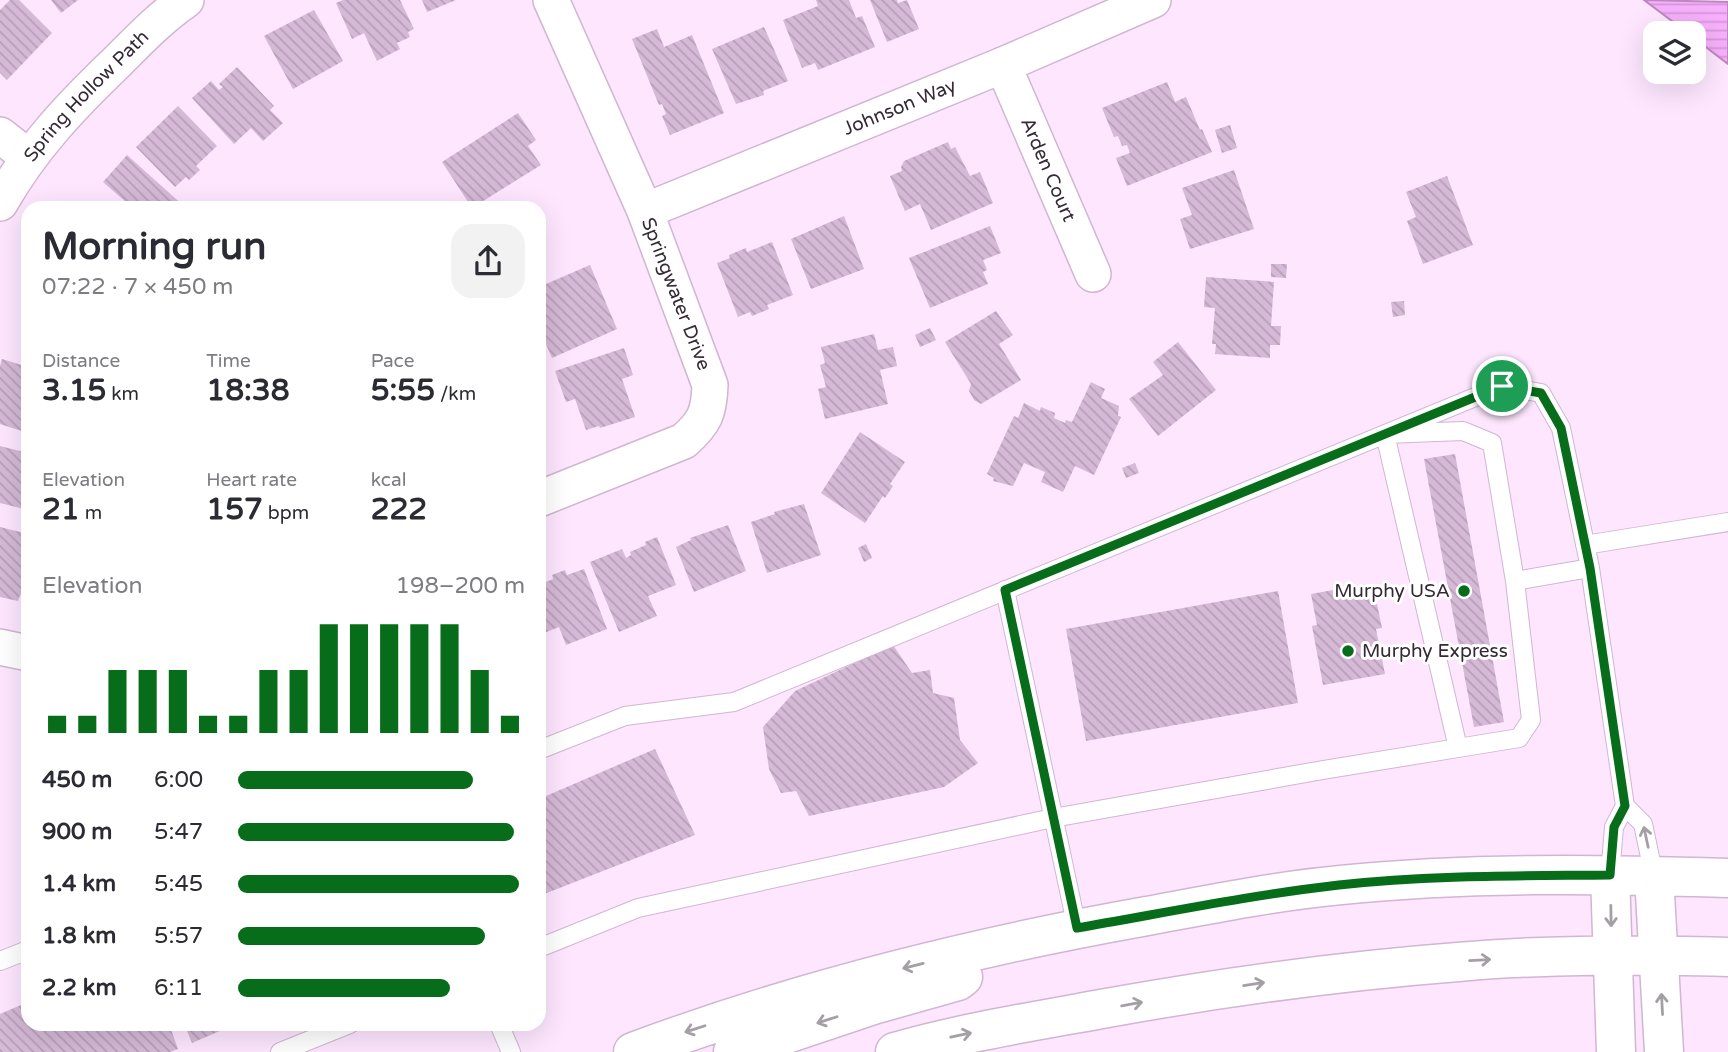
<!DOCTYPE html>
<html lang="en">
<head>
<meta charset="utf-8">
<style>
  :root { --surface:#fff; --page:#f2f2f3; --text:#2b2b33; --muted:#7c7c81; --accent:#086d1a }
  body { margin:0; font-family:"Varela Round",sans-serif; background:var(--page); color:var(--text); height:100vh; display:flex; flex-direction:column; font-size:26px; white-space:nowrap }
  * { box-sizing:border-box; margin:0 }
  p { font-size:23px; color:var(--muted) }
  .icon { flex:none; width:38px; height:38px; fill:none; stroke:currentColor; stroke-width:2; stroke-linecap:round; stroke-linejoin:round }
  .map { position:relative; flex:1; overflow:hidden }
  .details { position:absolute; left:21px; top:201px; width:525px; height:830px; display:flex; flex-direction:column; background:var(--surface); border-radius:21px; box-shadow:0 7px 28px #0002 }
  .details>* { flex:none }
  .controls { position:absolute; left:1643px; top:21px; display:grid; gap:14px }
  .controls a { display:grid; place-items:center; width:63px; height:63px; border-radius:14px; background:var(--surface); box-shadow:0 7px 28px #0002; font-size:35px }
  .pin { position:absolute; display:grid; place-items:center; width:60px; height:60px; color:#fff; margin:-30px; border:4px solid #fff; border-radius:50%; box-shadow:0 2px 7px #0007 }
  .round { display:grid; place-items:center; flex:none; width:74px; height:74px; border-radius:21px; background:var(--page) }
  .headline { display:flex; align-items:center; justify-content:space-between; height:119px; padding:0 21px }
  h1 { font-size:38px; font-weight:700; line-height:52px }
  .figures { display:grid; grid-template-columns:repeat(3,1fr); gap:10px; height:119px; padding:7px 21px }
  .figures div { display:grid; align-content:center }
  .figures b { font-size:30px; font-weight:700 }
  .figures small { font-size:19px; font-weight:400 }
  .figures p { font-size:19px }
  .chart { height:196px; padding:14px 21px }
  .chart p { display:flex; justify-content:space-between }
  .chart svg { width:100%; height:126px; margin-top:7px; stroke:var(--accent); stroke-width:6 }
  ul { padding:0 21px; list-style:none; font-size:23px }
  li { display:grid; grid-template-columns:112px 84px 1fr; align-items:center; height:52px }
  li i { height:18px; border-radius:9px; background:var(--accent) }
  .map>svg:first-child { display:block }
</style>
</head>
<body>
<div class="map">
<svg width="1728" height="1052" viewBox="0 0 1728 1052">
  <defs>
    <pattern id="water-rules" width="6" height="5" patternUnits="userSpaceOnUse" patternTransform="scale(1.75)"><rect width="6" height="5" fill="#f7b0fb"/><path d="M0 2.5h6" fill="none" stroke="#d497d8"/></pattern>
    <pattern id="building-back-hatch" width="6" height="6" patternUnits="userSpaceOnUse" patternTransform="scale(1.75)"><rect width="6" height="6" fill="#d5b9d6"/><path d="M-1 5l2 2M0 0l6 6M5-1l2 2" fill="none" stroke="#b79fb8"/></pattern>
  </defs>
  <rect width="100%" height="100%" fill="#fde6fe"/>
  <path fill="url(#water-rules)" stroke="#bc88bf" stroke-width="2" d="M1644,0l84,2v62l-34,-26v-5h-6z"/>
  <path fill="url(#building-back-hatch)" d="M10,0h9l33,33 -45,47 -7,-7v-63z
    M51,0h27l-17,13z
    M343,0h57l14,29 -6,3 2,5 -13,6 3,6 -23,12 -13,-28 -12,6 -16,-36z
    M422,0h34l-29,12z
    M816,0h33l7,18 6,-2 13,31 -57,23 -3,-7 -13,5 -19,-48 35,-14z
    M870,0h27l1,3 9,-3 12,29 -32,13z
    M314,10l29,51 -50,28 -29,-53z
    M764,27l24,54 -25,10 1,4 -28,9 -24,-55z
    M657,29l7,18 28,-12 32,78 -54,22 -8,-19 4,-2 -4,-10 -3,1 -27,-66z
    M237,67l37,39 -4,4 13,13 -20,18 -12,-13 -17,16 -42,-46 19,-17 8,9 4,-3 -4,-3z
    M1167,82l8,20 11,-5 14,33 2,-1 10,23 -85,34 -11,-28 14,-5 -3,-8 -5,1 -4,-10 -4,1 -12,-29z
    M178,106l39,40 -21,20 4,4 -11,10 -3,-3 -11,10 -39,-40z
    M518,113l18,27 -8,6 13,19 -69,43 -30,-46z
    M1230,125l7,23 -15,5 -7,-23z
    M948,142l3,7 4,-2 15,29 10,-4 13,31 -62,27 -11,-26 -15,7 -15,-35 12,-5 -1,-4 3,-6z
    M127,155l59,53h-63l4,-5 -24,-21z
    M1234,170l20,59 -64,20 -10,-30 12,-4 -10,-27z
    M1447,176l26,69 -50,19 -16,-43 9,-4 -10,-25z
    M844,216l20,53 -53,20 -20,-50z
    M990,226l11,27 -18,7 4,10 -4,2 5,12 -58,24 -21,-50z
    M772,242l21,53 -26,10 2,4 -17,7 -2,-4 -12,5 -21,-54 13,-5 -1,-3 17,-7 1,4z
    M1271,264h16l-1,14 -15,-1z
    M590,265l27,64 -65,29 -13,-30v-41z
    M1206,277l68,5 -3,44h10l-1,19h-10v13l-55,-4 1,-10h-4l3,-36 -11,-1z
    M1404,301l1,14 -12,2 -2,-15z
    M996,311l17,24 -14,9 22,36 -40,24 -7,-4 -5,-9 2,-7 -26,-42z
    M930,328l6,12 -16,7 -5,-12z
    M874,334l4,16 15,-3 4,19 -17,4 8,34 -63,15 -7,-30 8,-2 -6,-22 5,-2 -4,-16z
    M1178,342l38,48 -58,46 -29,-37 34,-24 -10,-13z
    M624,348l9,27 -11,4 13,38 -35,11 -1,-2 -13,4 -11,-31 -9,3 -11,-31z
    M2,359l26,8v66l-28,-9v-58z
    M1091,382l14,7 -4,9 18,8 -1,10 3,1 -27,58 -19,-9 -12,26 -22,-10 4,-10 -21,-9 -11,23 -20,-5 1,-3 -7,-4 27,-58 4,2 6,-15 16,8 1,-4 14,6 -1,5 11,5 1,-3 6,2z
    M860,432l45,30 -15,22 3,2 -8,12 -2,-2 -18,27 -44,-30z
    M0,446l28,7v57l-28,-7z
    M1455,454l49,268 -30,5 -50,-268z
    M1135,463l4,10 -13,5 -4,-10z
    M804,504l17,51 -54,18 -16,-51 24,-8 -1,-2z
    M728,525l18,46 -52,21 -18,-45 15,-7 -1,-2z
    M0,527l28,7v63l-8,-2 -2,6 -18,-4z
    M657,537l19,48 -28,11 9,20 -38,16 -29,-70 32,-13 4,9 5,-3 -1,-3 16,-7 -1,-3z
    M866,544l6,14 -8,4 -6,-14z
    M584,569l23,60 -41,16 -7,-18 -20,8v-35l7,-2 -5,-14 12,-5 -1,-4 13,-5 2,5z
    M1367,584l4,21 6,-1 5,24 -6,1 9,45 -62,11 -11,-59 5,-1 -6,-31z
    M1278,591l20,112 -212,38 -20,-112z
    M893,645l19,28 18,-3 3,23 21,5 6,42 18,23 -34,24 -135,29 -13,-25 -15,2 -12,-24 -6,-42 32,-36z
    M655,749l40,86 -156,61v-97z
    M28,1002v22h141l9,25 -8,3h-170v-38z
    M184,1024h52l-44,19z"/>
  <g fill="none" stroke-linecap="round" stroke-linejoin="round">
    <g stroke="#d1b6d2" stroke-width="20">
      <path id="lane" d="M1585,545l143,-23
        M1005,590l72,338
        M1458,748l61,-10 12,-18 -16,-139
        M539,750l86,-34 109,-14 768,-316 39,7 20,35 29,140 35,238 18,18 11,52
        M1610,875l4,-48 11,-21
        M539,948l99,-40 415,-90 270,-48 135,-22 -73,-314 78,-3 29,12 23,138 75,-13
        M0,961l28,-11
        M499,1024l12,28
        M280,1052l70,-28"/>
    </g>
    <g stroke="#d1b6d2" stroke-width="38">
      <g id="street">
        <path id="s1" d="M1003,65l90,209"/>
        <path d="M0,135l28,22"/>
        <path id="s2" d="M0,203c32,-56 71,-97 117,-141 22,-22 44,-45 69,-62"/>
        <path id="s3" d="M645,211l358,-146 150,-65"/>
        <path d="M539,499l145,-58c21,-19 25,-28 26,-56l-65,-174 -94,-211"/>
        <path d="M0,647l28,6"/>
      </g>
    </g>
    <g stroke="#d1b6d2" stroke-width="41">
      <path id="secondary" d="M1610,875l6,177
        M1654,876l10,176
        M633,1052c166,-62 340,-105 514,-136 65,-12 129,-25 194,-31 129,-13 258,-11 387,-7
        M733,1052l140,-47 85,-24 5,-4
        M895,1052c70,-20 141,-31 212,-44 117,-21 234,-37 351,-46 90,-8 180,-7 270,-5"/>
    </g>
    <use href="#lane" stroke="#fff" stroke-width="18"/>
    <use href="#street" stroke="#fff" stroke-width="35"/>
    <use href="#secondary" stroke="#fff" stroke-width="38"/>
  </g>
  <defs><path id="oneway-shaft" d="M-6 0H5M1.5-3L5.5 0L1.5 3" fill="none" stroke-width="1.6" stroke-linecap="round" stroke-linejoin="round" transform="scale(1.75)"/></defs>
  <g stroke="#a49fa4">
    <use href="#oneway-shaft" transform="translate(1646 837) rotate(-102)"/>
    <use href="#oneway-shaft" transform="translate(1611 916) rotate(89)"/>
    <use href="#oneway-shaft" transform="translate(1480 960) rotate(-3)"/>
    <use href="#oneway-shaft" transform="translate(913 966) rotate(166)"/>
    <use href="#oneway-shaft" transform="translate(1254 984) rotate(-9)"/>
    <use href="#oneway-shaft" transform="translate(1132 1004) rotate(-10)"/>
    <use href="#oneway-shaft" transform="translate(1662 1004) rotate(-93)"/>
    <use href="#oneway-shaft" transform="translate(827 1020) rotate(162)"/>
    <use href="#oneway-shaft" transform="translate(695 1029) rotate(162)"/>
    <use href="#oneway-shaft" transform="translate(961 1035) rotate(-12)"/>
  </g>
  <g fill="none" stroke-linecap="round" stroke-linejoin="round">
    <g stroke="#fff" stroke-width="14">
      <path id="route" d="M1502,386l39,7 20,35 29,140 35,238 -11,21 -4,48c-90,1 -181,0 -271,10 -88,10 -175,28 -262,43l-72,-338z"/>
    </g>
    <use href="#route" stroke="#086d1a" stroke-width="9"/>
  </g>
  <g fill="#086d1a" stroke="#fff" stroke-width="2.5">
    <circle cx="1464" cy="591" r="7"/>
    <circle cx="1348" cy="651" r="7"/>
  </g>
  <g text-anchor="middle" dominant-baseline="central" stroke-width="6" stroke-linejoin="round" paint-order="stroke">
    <g font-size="19" fill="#342934" stroke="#fff">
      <text stroke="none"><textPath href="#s2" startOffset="138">Spring Hollow Path</textPath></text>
      <text stroke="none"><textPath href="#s3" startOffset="275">Johnson Way</textPath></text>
      <text stroke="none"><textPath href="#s1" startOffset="114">Arden Court</textPath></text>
      <text transform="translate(676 294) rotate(69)">Springwater Drive</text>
    </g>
    <g font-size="19" fill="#342934" stroke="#fff" text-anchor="end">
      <text x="1450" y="591">Murphy USA</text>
      <text x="1362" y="651" text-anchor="start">Murphy Express</text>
    </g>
  </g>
</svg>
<div class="controls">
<a><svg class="icon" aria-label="layers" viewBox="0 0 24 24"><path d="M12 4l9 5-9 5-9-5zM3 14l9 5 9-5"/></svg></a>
</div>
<div class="pin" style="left:1502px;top:386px;background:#1e9e55"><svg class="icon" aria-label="arrive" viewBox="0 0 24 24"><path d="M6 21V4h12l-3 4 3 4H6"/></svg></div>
<section class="details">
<div class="headline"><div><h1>Morning run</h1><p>07:22 · 7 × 450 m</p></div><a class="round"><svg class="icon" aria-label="share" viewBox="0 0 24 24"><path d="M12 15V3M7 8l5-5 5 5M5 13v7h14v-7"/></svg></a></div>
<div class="figures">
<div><p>Distance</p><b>3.15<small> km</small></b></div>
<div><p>Time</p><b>18:38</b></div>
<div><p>Pace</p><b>5:55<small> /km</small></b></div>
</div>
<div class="figures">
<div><p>Elevation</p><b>21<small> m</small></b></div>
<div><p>Heart rate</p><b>157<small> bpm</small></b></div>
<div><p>kcal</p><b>222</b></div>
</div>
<div class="chart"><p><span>Elevation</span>198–200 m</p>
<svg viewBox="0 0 160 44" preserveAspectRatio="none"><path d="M5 44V38M15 44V38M25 44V22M35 44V22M45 44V22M55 44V38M65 44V38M75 44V22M85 44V22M95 44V6M105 44V6M115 44V6M125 44V6M135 44V6M145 44V22M155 44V38"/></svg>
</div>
<ul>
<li><b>450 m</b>6:00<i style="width:82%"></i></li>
<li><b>900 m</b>5:47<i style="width:96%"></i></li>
<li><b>1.4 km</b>5:45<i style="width:98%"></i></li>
<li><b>1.8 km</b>5:57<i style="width:86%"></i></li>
<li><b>2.2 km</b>6:11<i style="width:74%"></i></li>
</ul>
</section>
</div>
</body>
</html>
